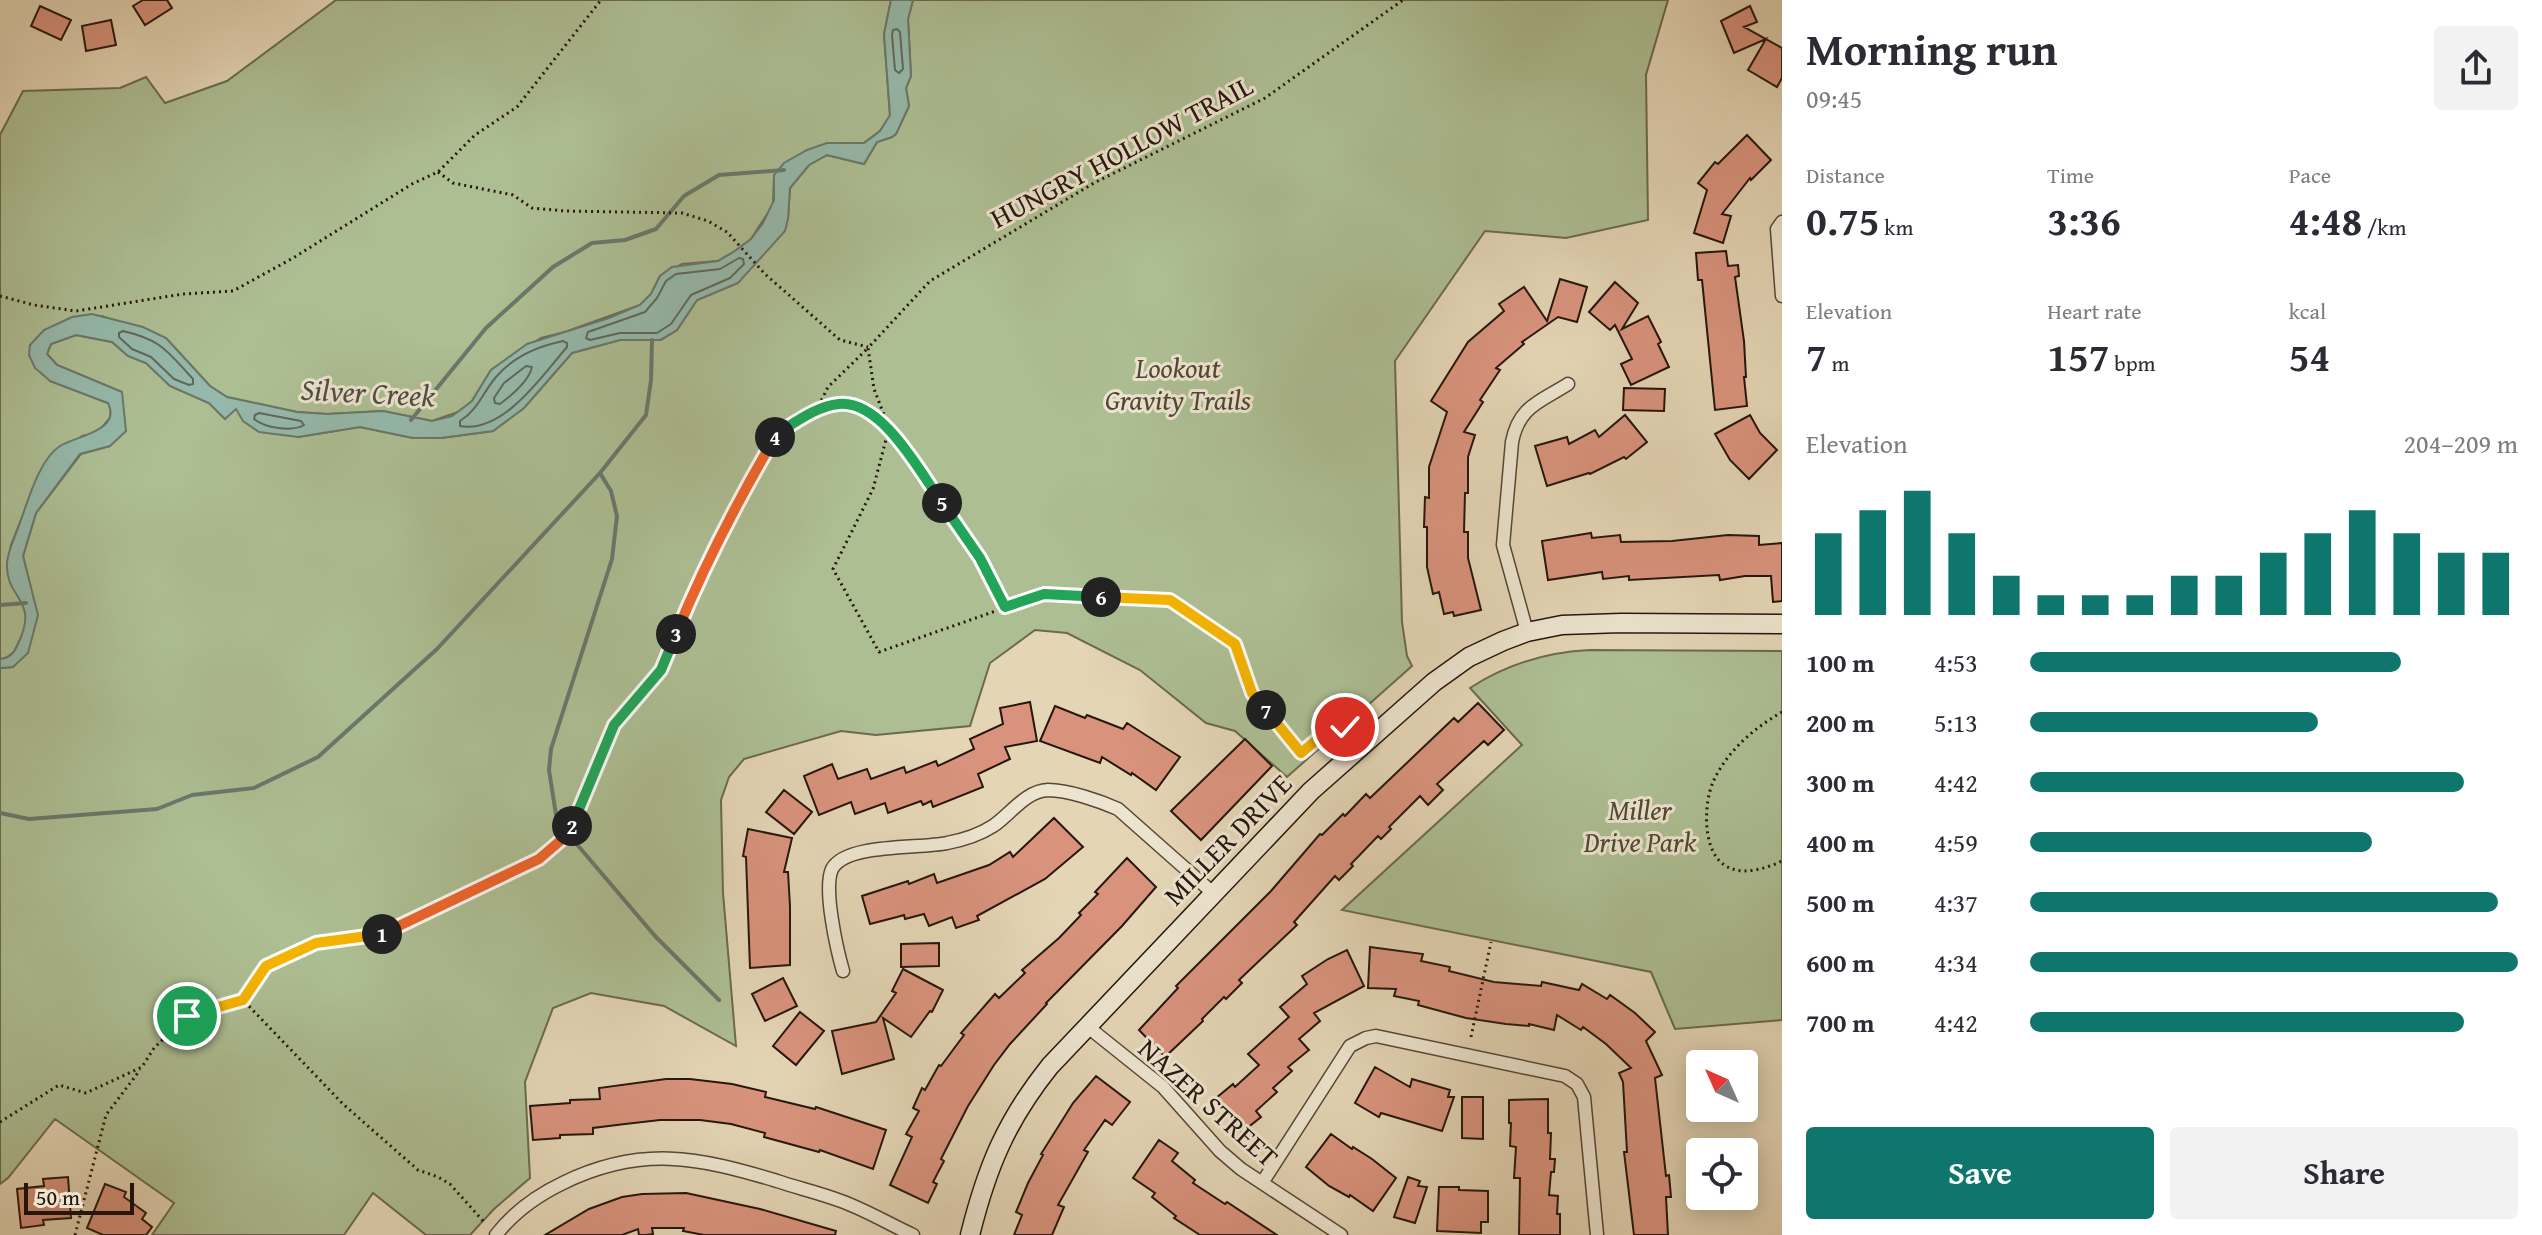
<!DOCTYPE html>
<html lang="en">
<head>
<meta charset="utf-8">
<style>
  :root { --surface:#fff; --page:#f2f2f3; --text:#2b2b33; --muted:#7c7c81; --accent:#0f766e }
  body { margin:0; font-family:"Gentium Book Plus",serif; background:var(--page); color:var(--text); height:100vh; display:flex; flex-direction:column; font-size:30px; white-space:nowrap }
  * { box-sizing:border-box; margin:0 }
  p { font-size:26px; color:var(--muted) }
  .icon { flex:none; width:44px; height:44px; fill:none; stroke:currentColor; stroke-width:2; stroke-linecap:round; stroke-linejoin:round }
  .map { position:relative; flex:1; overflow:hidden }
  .details { display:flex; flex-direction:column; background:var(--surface); width:760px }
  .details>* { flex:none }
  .needle { width:52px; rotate:315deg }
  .buttons { position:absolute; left:1686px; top:1050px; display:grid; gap:16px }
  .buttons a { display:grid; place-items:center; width:72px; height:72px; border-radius:8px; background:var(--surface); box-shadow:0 4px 20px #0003; font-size:40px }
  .scale { position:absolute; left:24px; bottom:20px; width:110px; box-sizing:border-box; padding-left:8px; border:4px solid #26160d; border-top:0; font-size:22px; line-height:28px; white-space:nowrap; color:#26160d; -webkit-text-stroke:6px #ede4cf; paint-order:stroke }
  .pin { position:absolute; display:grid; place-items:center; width:68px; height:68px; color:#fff; margin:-34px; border:4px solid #fff; border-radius:50%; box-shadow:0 2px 8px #0007 }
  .km { position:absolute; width:40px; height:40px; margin:-20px; border-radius:50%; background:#222; color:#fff; font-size:22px; line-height:40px; text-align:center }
  .round { display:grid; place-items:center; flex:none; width:84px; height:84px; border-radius:8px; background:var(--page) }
  .head { display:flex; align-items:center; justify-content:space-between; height:136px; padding:0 24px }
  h1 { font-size:44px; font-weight:700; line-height:60px }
  .metrics { display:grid; grid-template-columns:repeat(3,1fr); gap:12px; height:136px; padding:8px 24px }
  .metrics div { display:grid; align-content:center }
  .metrics b { font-size:40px; font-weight:700 }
  .metrics small { font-size:22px; font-weight:400 }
  .metrics p { font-size:22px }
  .chart { height:224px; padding:16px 24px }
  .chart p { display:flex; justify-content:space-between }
  .chart svg { width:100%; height:144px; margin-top:8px; stroke:var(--accent); stroke-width:6 }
  .action { display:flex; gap:16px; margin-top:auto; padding:16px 24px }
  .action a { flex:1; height:92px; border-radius:8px; background:var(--accent); color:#fff; font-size:32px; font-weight:700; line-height:92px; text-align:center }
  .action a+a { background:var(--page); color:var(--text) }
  ul { padding:0 24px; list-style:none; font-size:26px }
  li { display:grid; grid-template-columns:128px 96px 1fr; align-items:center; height:60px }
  li i { height:20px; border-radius:10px; background:var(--accent) }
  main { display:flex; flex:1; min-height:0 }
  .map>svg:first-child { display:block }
</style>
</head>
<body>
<main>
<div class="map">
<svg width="1782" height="1235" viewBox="0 0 1782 1235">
  <rect width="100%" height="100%" fill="#e4d5b5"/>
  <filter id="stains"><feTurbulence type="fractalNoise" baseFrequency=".0025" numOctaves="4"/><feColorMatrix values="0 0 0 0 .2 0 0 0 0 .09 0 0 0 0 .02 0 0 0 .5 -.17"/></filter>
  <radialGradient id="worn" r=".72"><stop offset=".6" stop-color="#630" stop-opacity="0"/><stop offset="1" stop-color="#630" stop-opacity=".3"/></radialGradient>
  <path fill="#adbe93" stroke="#6a6a50" stroke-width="2" d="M336,0h555l-7,34 6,82 -10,15 -16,12h-37l-53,32 -1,30 -22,34 -16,12 -17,10 -36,3 -22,12 -9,18 -11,11 -75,27 -24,6 -50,32 -19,31 -11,10 -29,10 -49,-10 -56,3 -30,-2 -70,-15 -17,-11 -44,-48 -64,-22 -58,14 6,51 58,22 3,4 -1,11 -13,15 -15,3 -43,39 -28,70 -4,20 5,19 15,30 -2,15 -11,23 -8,6 -6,1v-524l23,-44 97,-3 26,-11 19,26 62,-22z
    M913,0h755l-22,75 2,145 -82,18 -81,-7 -90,130 7,261 5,34 5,10 -125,111 -52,-46 -29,-8 -66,-53 -73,-37 -32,-3 -45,33 -20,63 -94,9 -35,-4 -97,28 -15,18 -8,23 2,93 13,153 -72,-40 -73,-13 -38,15 -28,74 5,96 -36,31 -24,26h-44l-53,-42 -29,42h-192l22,-32 -119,-84 -47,59 -8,6v-516l13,-1 24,-52 -14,-59 13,-43 45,-59 29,-8 12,-54 -65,-27 -10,-11 4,-10 25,-9 36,7 16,14 18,7 24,23 39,17 15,15 12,-9 62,28 62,-10 53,11h28l52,-7 31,-23 48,-55 48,-13h41l16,-10 20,-30 41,-17 50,-64 2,-31 19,-23 18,-10 37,9 13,-22 15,-5 4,-3 13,-28 -3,-18 5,-12 -3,-57z
    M1590,650l192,1v369l-107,9 -24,-57 -309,-62 180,-165 -52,-57c37,-24 76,-36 120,-38z"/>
  <path fill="#95b9ab" stroke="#69786c" stroke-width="2" d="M891,0h22l-5,19 3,57 -5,12 3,18 -13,28 -4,3 -15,5 -13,22 -37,-9 -18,10 -19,23 -2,31 -3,12 -47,52 -41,17 -20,30 -17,10h-40l-48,13 -48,55 -31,23 -52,7h-28l-53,-11 -62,10 -39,-5 -16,-11 -7,-12 -11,10 -16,-16 -39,-17 -24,-23 -18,-7 -16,-14 -36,-7 -25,9 -4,10 10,11 65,27 4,39 -16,15 -30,8 -44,59 -13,43 15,59 -10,38 -15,14 -13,1v-9c10,-1 14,-6 18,-15 22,-46 -13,-44 -11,-81 1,-12 7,-24 11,-35 9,-23 20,-68 42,-82 16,-10 62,-15 48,-43l-58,-22 -15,-13 -6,-13 1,-10 14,-15 28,-13 20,-3 51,13 23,11 44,48 17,11 70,15 30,2 56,-3 49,10 20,-5 20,-15 19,-31 36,-26 82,-26 31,-13 11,-11 9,-18 12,-9 46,-6 17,-10 16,-12 12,-16 11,-23v-25l10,-12 23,-13 20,-7h37l16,-12 10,-16 -6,-81z"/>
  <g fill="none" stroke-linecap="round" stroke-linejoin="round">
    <path stroke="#5e685c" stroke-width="2" d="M897,29l3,3 3,37 -4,4 -4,-3 -3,-35 1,-5z
      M739,258l4,1 1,5 -14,14 -39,17 -20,29 -14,9h-37l-30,7 -4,-2 2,-6 57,-20 12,-14 9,-17 10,-7 44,-5z
      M123,331c39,9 44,20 70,48v5l-4,1 -15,-6 -23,-22 -19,-8 -13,-12v-4z
      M563,341l4,2v4c-25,29 -64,87 -107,79v-5c18,-11 23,-29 36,-44 17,-20 43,-31 67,-36z
      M526,366l6,1c-3,14 -20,28 -32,37l-5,-1 -1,-5 10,-15z
      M259,413l42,8 3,4c-12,7 -39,3 -50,-6l1,-4z"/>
    <path stroke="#69786c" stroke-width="4" d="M411,420l75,-92 67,-61 39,-24 33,-3 31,-11 28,-33 35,-21 65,-5
      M600,473l11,18 6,25 -5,43 -61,190 -2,21 8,51 98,115 64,64
      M0,605l26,-2
      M0,813l29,6 128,-10 35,-14 62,-7 64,-31 119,-108 163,-176 46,-58 5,-35 1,-40"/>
  </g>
  <path fill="#d9937d" stroke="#26160d" stroke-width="2" d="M143,0h24l5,8 -27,17 -12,-19z
    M40,6l31,14 -10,20 -30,-14z
    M1750,6l7,16 -13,5 38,21v30l-5,9 -29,-17 18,-31 -32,14 -13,-32z
    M111,20l5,25 -30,6 -4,-25z
    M1747,135l24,25 -20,20 -1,-2 -28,36 9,2 -8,27 -29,-10 13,-43 -9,-7 17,-21 3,2z
    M1726,251l2,15 10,-1 1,11 -4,1 9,64 2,36h-2l3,29 -32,4 -13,-130h-4l-2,-27z
    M1560,279l27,8 -10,35 -19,-5 -36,25 2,2 -28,24 4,2 -20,30 3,2 -19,30 11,3 -7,22v36h-3l-1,39h4v26l13,52 -27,6 -1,-4 -9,2 -5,-22 -6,2 -6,-27v-40h-3l1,-30 4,1v-31l18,-55 -16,-11 37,-59 36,-31 -5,-7 25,-17 23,34z
    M1615,282l23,21 -16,26 26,-13 13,26 -3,2 11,23 -38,18 -10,-21 11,-5 -17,-34 -5,5 -21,-18z
    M1624,388l41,1 -1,22 -41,-1z
    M1625,415l22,27 -21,17 -2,-2 -34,17 -1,-1 -42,13 -12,-40 32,-9 2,7 26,-14 4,7z
    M1750,415l10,18 17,17 -28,29 -19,-19 -15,-26z
    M1591,533l1,5 28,-3 1,7 51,-1 56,-6 31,1v9l23,-2v58l-9,1 -2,-26h-26l-25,4 -1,-5 -90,5v-4l-26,3 -1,-7 -54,8 -6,-39z
    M1030,702l7,39 -32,6 5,12 -32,15 5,13 -50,20 -2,-6 -8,4 -2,-4 -33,12 -3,-10 -30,11 -4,-12 -32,13 -15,-39 28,-12 6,15 29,-10 4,10 33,-12 2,6 30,-12 2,5 36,-17 -4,-10 33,-15 -3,-16z
    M1478,703l26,27 -16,15 -4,-4 -47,43 6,6 -15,15 -8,-9 -31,31 2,2 -10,10 -3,-3 -27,28 2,2 -14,14 -4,-4 -41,46 3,3 -58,55 3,3 -16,16 -2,-2 -22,22 1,2 -38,36 -26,-27 39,-42 -2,-2 95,-95 49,-57 2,1 21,-21 2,2 21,-22 4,4 84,-80 4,4z
    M1055,706l30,12 2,-3 36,14 4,-6 53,34 -24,33 -24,-17 -1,2 -29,-18 -2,6 -60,-22z
    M1245,739l27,27 -71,74 -30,-29z
    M784,790l28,22 -18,22 -28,-22z
    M1054,818l29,29 -38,32 -68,37 2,4 -23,8 -4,-11 -23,9 -5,-12 -19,5 -1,-4 -7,2 -27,7 -8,-28 46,-15 1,3 25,-10 3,9 52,-18 21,-13 3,5z
    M748,829l44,9 -8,34h4l2,34v59l-40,3 -4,-111 -3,-1z
    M1127,858l29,29 -34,39 -76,77 1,1 -37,40 -16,21 -26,41 -27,53 3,2 -11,21 4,2 -9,19 -38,-18 22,-48 -6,-3 13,-23 -6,-3 9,-20 3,2 14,-25 2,1 23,-31 -3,-2 34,-39 4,4 26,-25 -3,-3 37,-32 22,-23 -2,-2 19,-19 -3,-2z
    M939,943v23l-38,1v-23z
    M1370,947l53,7 -2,7 29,6 -1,4 45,11 47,4 1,-4 37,8 3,-6 25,15 3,-4 25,18 20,19 -9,9 16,34 -7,3 11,98 3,-1 2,22h-5l2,38h-34l-10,-83h3l-4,-70 -4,-9 12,-5 -25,-24 -23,-17 -2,3 -24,-15 -3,15 -25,-6v2l-23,-2 -40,-6 -48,-13 1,-4 -25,-5 2,-7 -28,-1z
    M1347,950l17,36 -50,27 6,8 -21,18 10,11 -21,17 4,4 -19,17 4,4 -21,19 5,6 -19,15 -27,-33 18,-15 2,3 24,-22 -11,-11 41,-37 -9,-10 27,-23 -5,-8 26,-17z
    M903,969l40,21 -11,22 -2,-1 -19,26 -28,-19 11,41 -52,15 -10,-43 44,-9 20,-29 -4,-2z
    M783,978l14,28 -32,15 -13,-27z
    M800,1012l24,19 -28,34 -23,-19z
    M1375,1067l35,20 2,-8 38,11 -2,7h6l-12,34 -61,-18 -2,4 -24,-14z
    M1096,1076l34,26 -18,23 -7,-5 -21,30 4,2 -30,53 6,2 -12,28h-38l8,-20 -6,-3 12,-29 15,-28 -2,-1 32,-51z
    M666,1079h24l42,5 34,8 -1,5 50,12 1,-2 70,23 -13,39 -53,-19 -1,2 -55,-15 1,-4 -34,-9 -31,-4h-40l-35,4 -32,4v6l-33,1v3l-27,2 -3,-34 40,-3v-3l30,-1 -1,-11z
    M1462,1097h21v42l-21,-1z
    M1548,1099v34h3l-1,26h5l-1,13h-3l-2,23 9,1 -1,18h3v21h-41l1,-57h-6l2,-31 -6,-1 1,-23h-2v-23z
    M1331,1134l21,15 1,-2 19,12 24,19 -23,33 -23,-16 -1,2 -20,-11 -23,-19z
    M1159,1140l19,13 -6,8 23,19 -2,3 32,21 2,-2 50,33h-77l-26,-17 2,-2 -24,-19 3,-4 -22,-15z
    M68,1177l3,41 -28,2 1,5 -23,3 -4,-39 27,-3 -1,-7z
    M1408,1177l12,4 -2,5 9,1 -12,36 -21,-6z
    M105,1184l21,8 -2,5 22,16 -4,6 10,8 -6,8h-43l-16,-7z
    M1439,1187h20v3l29,1v31h-7v11l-44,-2z
    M686,1193l74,16 76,22 -1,4h-131l-21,-4 1,-3h-32l1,6 -7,1h-7l-1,-6 -16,6h-77l44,-26 33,-12 20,-3z"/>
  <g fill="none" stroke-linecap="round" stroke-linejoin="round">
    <g stroke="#564637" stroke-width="15">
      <path id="street" d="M1782,222l-5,7 5,67
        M1527,632l-24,-87 9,-103c7,-36 28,-40 56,-58
        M843,971c-6,-21 -20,-82 -11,-102 14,-26 88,-20 115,-26 16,-3 32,-8 46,-17 17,-11 32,-35 55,-36 20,0 52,11 70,19l95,84
        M1088,1027l75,60 57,64 21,18 100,66
        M1262,1183l88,-137 16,-8 10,-2 189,40 12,8 7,13 13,138
        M496,1235c17,-22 42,-40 67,-52 78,-38 135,-26 214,-2 21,7 43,12 64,20 25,9 48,23 72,34"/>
    </g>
    <g stroke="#26160d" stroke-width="21">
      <path id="secondary" d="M970,1235c17,-68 36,-114 80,-169l261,-275 123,-109 35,-25 34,-16 24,-9 35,-7 59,-2 161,1"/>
    </g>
    <path stroke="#26160d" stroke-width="3" stroke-dasharray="2 4" stroke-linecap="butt" d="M438,172l15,11 60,12 19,13 33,3 117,2 26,8 19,11 38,42 75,66 28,7
      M0,296l34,9 42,6 107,-17 50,-3 60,-33 119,-74 26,-12 37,-37 42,-28 84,-107
      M816,411l12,-24 40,-39
      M1782,712c-28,16 -55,39 -69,70 -9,21 -11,66 10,82 17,13 42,5 59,-3
      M1345,727l-7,-5 -37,31 -49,-60 -17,-49 -65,-44 -126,-6 -165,58 -46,-83 40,-80 16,-61 -15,-39 -6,-41 62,-67 164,-98 171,-85 138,-98
      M1471,1037l20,-95
      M0,1122l59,-37 27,8 56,-26 12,-19 33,-32 56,-16
      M483,1221l-33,-37 -12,-7 -20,-7 -75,-66 -100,-104 23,-34 50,-23 61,-6 162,-78 21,-18 14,-16 40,-100 47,-55 37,-90 29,-60 51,-87 38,-22 25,-8 30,9 18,16 91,130 25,49
      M75,1235l31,-120 34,-45"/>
    <use href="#street" stroke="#ede4cf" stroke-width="12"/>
    <use href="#secondary" stroke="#ede4cf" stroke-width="18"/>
  </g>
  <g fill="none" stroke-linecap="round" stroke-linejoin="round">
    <g stroke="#fff" stroke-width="16">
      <path id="split-1" d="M187,1016l56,-16 23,-34 50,-23 66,-9"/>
    </g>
    <g stroke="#fff" stroke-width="16">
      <path id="split-2" d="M382,934l157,-75 21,-18 12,-15"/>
    </g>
    <g stroke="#fff" stroke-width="16">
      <path id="split-3" d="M572,826l42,-101 47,-55 15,-36"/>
    </g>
    <g stroke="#fff" stroke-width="16">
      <path id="split-4" d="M676,634c29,-71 61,-132 99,-197"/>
    </g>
    <g stroke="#fff" stroke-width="16">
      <path id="split-5" d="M775,437l3,-4c18,-11 39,-27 61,-29 43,-4 81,68 103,99"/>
    </g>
    <g stroke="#fff" stroke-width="16">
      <path id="split-6" d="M942,503l38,55 25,49 39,-13 57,3"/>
    </g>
    <g stroke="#fff" stroke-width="16">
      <path id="split-7" d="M1101,597l69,3 65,44 17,49 14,17"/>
    </g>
    <g stroke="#fff" stroke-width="16">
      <path id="split-8" d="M1266,710l35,43 37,-31 7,5"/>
    </g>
    <use href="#split-1" stroke="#f5b400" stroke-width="10"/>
    <use href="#split-2" stroke="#f0652b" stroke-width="10"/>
    <use href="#split-3" stroke="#22a559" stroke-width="10"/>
    <use href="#split-4" stroke="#f0652b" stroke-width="10"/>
    <use href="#split-5" stroke="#22a559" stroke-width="10"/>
    <use href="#split-6" stroke="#22a559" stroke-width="10"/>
    <use href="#split-7" stroke="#f5b400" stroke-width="10"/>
    <use href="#split-8" stroke="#f5b400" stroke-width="10"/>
  </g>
  <g text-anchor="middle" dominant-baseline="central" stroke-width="6" stroke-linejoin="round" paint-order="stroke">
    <g font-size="28" fill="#26160d" stroke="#ede4cf">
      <text transform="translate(1121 151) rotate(-28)">HUNGRY HOLLOW TRAIL</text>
      <text transform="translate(1227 839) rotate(-46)">MILLER DRIVE</text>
      <text transform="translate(1209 1102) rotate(42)">NAZER STREET</text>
    </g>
    <g font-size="28" font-style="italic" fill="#4e4835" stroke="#ede4cf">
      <text x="1178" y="367">Lookout<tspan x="1178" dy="32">Gravity Trails</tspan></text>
      <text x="1640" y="809">Miller<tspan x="1640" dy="32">Drive Park</tspan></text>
    </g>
    <g font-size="30" font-style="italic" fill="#4d4f44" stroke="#ede4cf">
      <text transform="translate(368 392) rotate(3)">Silver Creek</text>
    </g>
  </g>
  <rect width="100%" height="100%" filter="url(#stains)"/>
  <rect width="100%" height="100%" fill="url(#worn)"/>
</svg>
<div class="buttons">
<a><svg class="needle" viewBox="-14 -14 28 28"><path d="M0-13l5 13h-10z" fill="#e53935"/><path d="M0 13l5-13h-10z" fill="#7c7c81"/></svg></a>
<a><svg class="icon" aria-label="locate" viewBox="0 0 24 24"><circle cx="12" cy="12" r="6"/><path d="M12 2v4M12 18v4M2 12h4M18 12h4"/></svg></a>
</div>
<div class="scale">50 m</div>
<div class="pin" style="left:187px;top:1016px;background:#1e9e55"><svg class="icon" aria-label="arrive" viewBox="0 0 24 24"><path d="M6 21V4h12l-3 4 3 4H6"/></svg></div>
<div class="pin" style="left:1345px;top:727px;background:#d93025"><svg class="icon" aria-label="check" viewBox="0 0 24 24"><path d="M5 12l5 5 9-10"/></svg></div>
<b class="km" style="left:382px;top:934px">1</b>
<b class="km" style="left:572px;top:826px">2</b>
<b class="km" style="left:676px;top:634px">3</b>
<b class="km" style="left:775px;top:437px">4</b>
<b class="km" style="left:942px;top:503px">5</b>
<b class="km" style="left:1101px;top:597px">6</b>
<b class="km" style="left:1266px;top:710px">7</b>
</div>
<section class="details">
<div class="head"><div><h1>Morning run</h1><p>09:45</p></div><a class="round"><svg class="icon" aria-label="share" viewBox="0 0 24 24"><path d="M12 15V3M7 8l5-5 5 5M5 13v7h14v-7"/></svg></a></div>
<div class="metrics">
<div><p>Distance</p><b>0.75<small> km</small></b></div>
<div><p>Time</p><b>3:36</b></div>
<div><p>Pace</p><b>4:48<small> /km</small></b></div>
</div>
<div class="metrics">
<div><p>Elevation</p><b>7<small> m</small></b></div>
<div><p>Heart rate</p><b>157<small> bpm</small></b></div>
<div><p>kcal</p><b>54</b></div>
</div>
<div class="chart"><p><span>Elevation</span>204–209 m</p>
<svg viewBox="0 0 160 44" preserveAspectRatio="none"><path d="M5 44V19M15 44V12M25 44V6M35 44V19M45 44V32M55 44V38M65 44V38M75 44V38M85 44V32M95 44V32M105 44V25M115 44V19M125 44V12M135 44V19M145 44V25M155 44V25"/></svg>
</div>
<ul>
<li><b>100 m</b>4:53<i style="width:76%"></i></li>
<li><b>200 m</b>5:13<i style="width:59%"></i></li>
<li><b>300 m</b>4:42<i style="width:89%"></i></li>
<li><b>400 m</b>4:59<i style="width:70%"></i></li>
<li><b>500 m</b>4:37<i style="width:96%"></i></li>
<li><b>600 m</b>4:34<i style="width:100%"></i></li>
<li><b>700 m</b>4:42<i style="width:89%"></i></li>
</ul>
<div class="action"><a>Save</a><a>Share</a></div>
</section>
</main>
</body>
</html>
